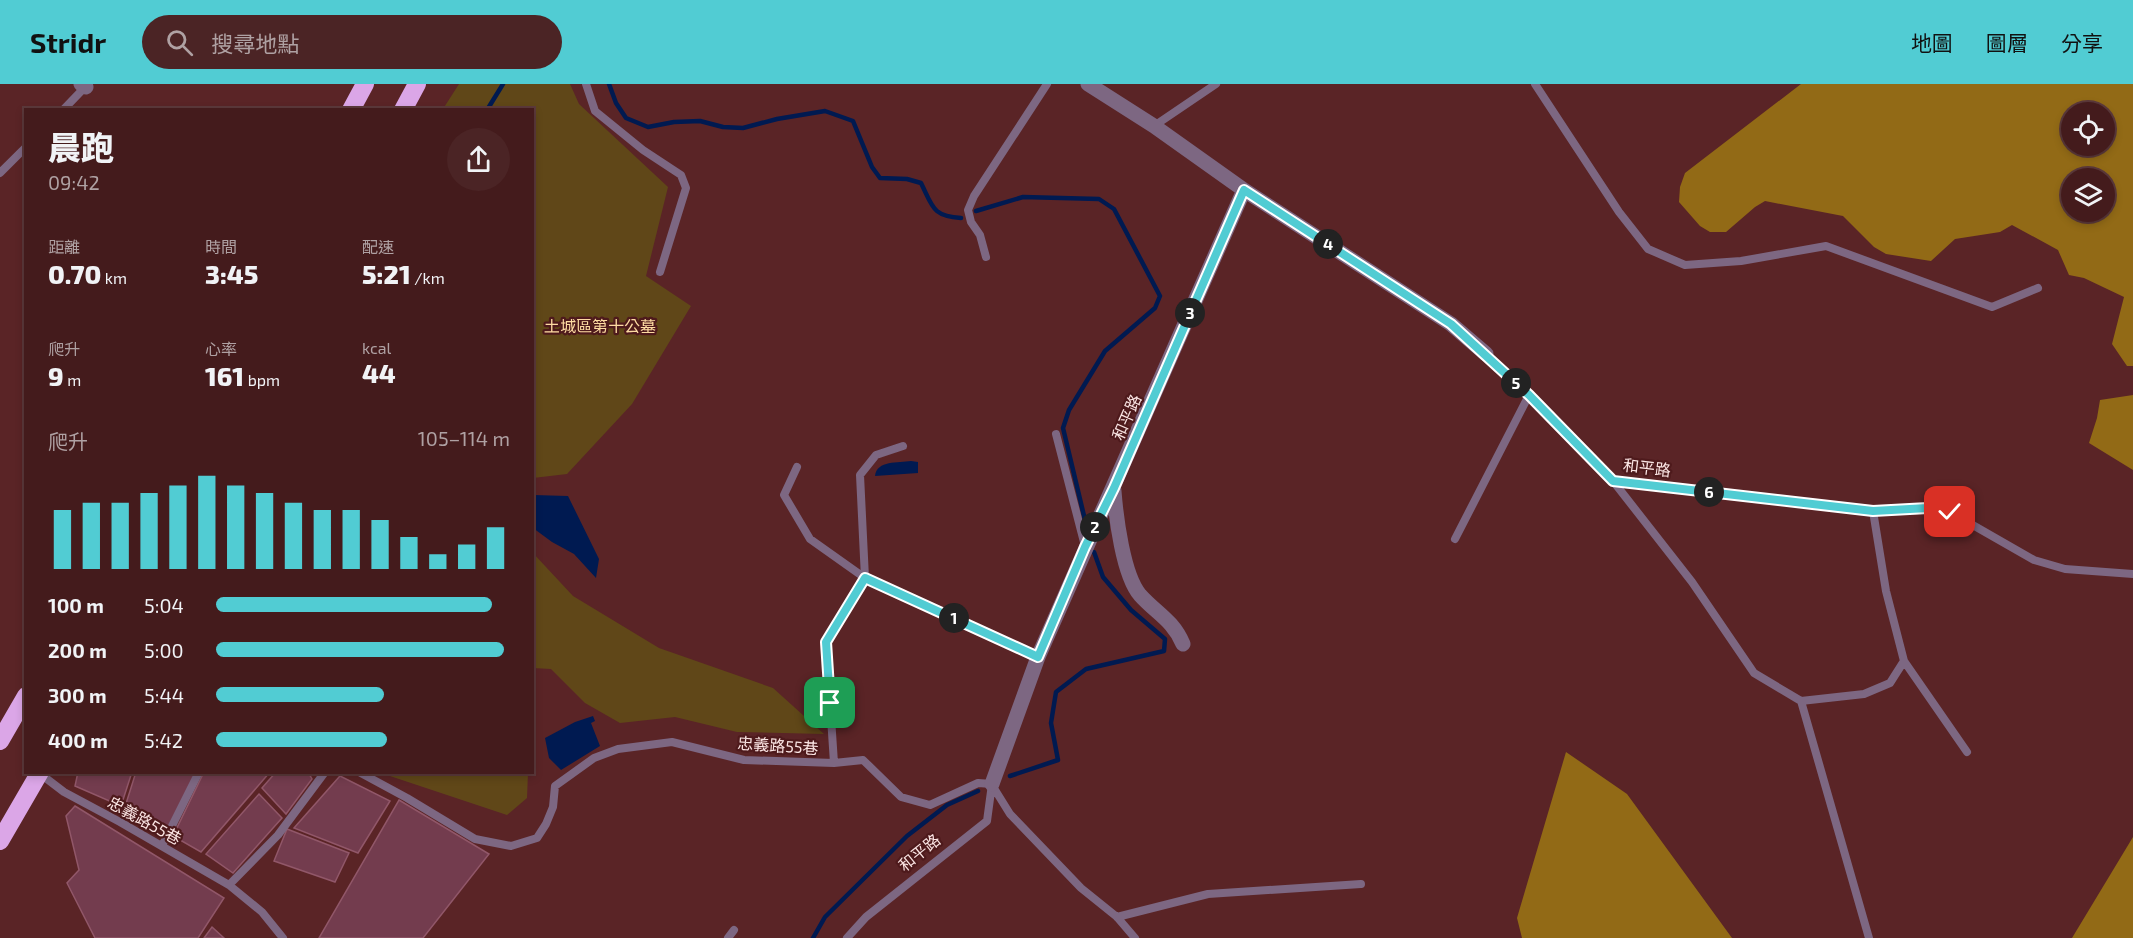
<!DOCTYPE html>
<html lang="zh-TW">
<head>
<meta charset="utf-8">
<style>
  :root { --surface:#441b1c; --page:#4b2425; --text:#f1f3f6; --muted:#afa1a3; --line:#5c393b; --accent:#51ccd3 }
  body { margin:0; font-family:"Exo 2","Noto Sans TC",sans-serif; background:var(--page); color:var(--text); height:100vh; display:flex; flex-direction:column; font-size:22px; white-space:nowrap }
  * { box-sizing:border-box; margin:0 }
  p { font-size:20px; color:var(--muted) }
  .icon { flex:none; width:33px; height:33px; fill:none; stroke:currentColor; stroke-width:2; stroke-linecap:round; stroke-linejoin:round }
  .map { position:relative; flex:1; overflow:hidden }
  .drawer { position:absolute; left:24px; top:24px; width:510px; height:666px; display:flex; flex-direction:column; background:var(--surface); border-radius:0px; box-shadow:0 3px 9px #0003,0 0 0 2px var(--line) }
  .drawer>* { flex:none }
  .tools { position:absolute; left:2061px; top:18px; display:grid; gap:12px }
  .tools a { display:grid; place-items:center; width:54px; height:54px; border-radius:50%; background:var(--surface); box-shadow:0 3px 9px #0003,0 0 0 2px var(--line); font-size:30px }
  .pin { position:absolute; display:grid; place-items:center; width:51px; height:51px; color:#fff; margin:-26px; border-radius:12px; box-shadow:0 3px 9px #0006 }
  .km { position:absolute; width:30px; height:30px; margin:-15px; border-radius:50%; background:#222; color:#fff; font-size:16px; line-height:30px; text-align:center }
  .round { display:grid; place-items:center; flex:none; width:63px; height:63px; border-radius:32px; background:var(--page) }
  .headline { display:flex; align-items:center; justify-content:space-between; height:102px; padding:0 24px }
  h1 { font-size:33px; font-weight:800; line-height:45px }
  .stats { display:grid; grid-template-columns:repeat(3,1fr); gap:9px; height:102px; padding:6px 24px }
  .stats div { display:grid; align-content:center }
  .stats b { font-size:26px; font-weight:800 }
  .stats small { font-size:16px; font-weight:400 }
  .stats p { font-size:16px }
  .chart { height:168px; padding:12px 24px }
  .chart p { display:flex; justify-content:space-between }
  .chart svg { width:100%; height:108px; margin-top:6px; stroke:var(--accent); stroke-width:6 }
  ul { padding:0 24px; list-style:none; font-size:20px }
  li { display:grid; grid-template-columns:96px 72px 1fr; align-items:center; height:45px }
  li i { height:15px; border-radius:8px; background:var(--accent) }
  header { display:flex; align-items:center; gap:36px; box-sizing:border-box; height:84px; padding:0 30px; background:var(--accent); color:#111 }
  header strong { font-size:28px }
  nav { display:flex; gap:33px; margin-inline-start:auto; font-size:21px }
  .search { width:420px; height:54px; background:var(--page); display:flex; align-items:center; gap:15px; box-sizing:border-box; padding:0 21px; border-radius:33px; color:var(--muted); font-size:22px }
  .map>svg:first-child { display:block }
</style>
</head>
<body>
<header>
<strong>Stridr</strong>
<div class="search"><svg class="icon" aria-label="search" viewBox="0 0 24 24"><circle cx="10" cy="10" r="6"/><path d="M15 15l6 6"/></svg>搜尋地點</div>
<nav><a>地圖</a><a>圖層</a><a>分享</a></nav>
</header>
<div class="map">
<svg width="2133" height="854" viewBox="0 0 2133 854">
  <rect width="100%" height="100%" fill="#5a2426"/>
  <path fill="#604718" d="M459,0h111l9,20 89,83 -22,89 45,30 -59,98 -65,70 -34,4 -1,-368 -89,-1z
    M532,468l41,44 86,52 114,40 51,46 -87,-2 -62,-15 -55,6 -35,-20 -34,-34 -18,-1z
    M381,689h147l-1,25 -20,17z"/>
  <path fill="#926a16" fill-rule="evenodd" d="M1801,0h332v282h-6l-15,-22 12,-47 -40,-19 -15,-3 -11,-25 -46,-25 -12,7 -45,7 -24,22 -45,-7 -12,-7 -31,-31 -78,-15 -10,6 -29,25h-16l-10,-6 -21,-24 1,-15 5,-14zM2104,28v34h-32v-34zM2104,94v34h-32v-34z
    M2133,311v75l-44,-27 8,-25 3,-18z
    M1566,668l61,42 105,144h-210l-5,-20z
    M2133,753v101h-61z"/>
  <path fill="#001a51" d="M911,377l7,1v11l-43,3c2,-16 23,-13 36,-15z
    M533,411l35,1 31,63 -3,19 -22,-24 -22,-12 -19,-14z
    M593,632l2,5 -4,2 9,23 -39,24 -12,-12 -4,-20 30,-16z"/>
  <g fill="none" stroke-linecap="round" stroke-linejoin="round">
    <path stroke="#001a51" stroke-width="4.5" d="M609,0l7,19 10,15 22,9 26,-5 26,-1 23,6 20,1 34,-9 48,-8 28,10 19,46 8,11 27,1 14,4c12,24 11,33 40,35
      M487,26l16,-26
      M976,127l47,-14 76,2 15,10 46,87 -5,12 -50,43 -36,59 -6,18 22,92
      M1010,692l48,-16 -7,-37 5,-31 30,-23 78,-18 1,-12 -34,-29 -28,-33 -9,-25
      M813,854l12,-21 82,-81 40,-31 31,-14"/>
  </g>
  <path fill="#733c4e" stroke="#915769" stroke-width="1.5" d="M78,688h54l-11,34 -46,-20z
    M136,688h60l-30,62 -43,-21z
    M204,688h66l-69,80 -28,-16z
    M276,688h32l4,7 -26,35 -24,-26z
    M340,692l50,25 -32,52 -64,-25z
    M259,710l23,24 -49,55 -27,-19z
    M399,716l90,54 -66,84h-104z
    M75,722l149,92 -26,40h-103l-28,-55 12,-13 -13,-54z
    M287,745l62,24 -14,29 -61,-21z
    M212,843l12,11h-20z"/>
  <g fill="none" stroke-linecap="round" stroke-linejoin="round">
    <path stroke="#7d6782" stroke-width="8" d="M586,0l9,27 48,39 38,25 5,13 -26,84
      M1535,0l84,128 29,37 37,16 56,-4 85,-15 166,61 46,-19
      M63,26l25,-26
      M1154,42l62,-42
      M0,89l26,-26
      M986,173l-6,-22 -9,-13 -3,-12 6,-14 73,-112
      M1486,270l43,41 84,86 260,30 55,-3 22,4 84,48 31,9 68,5
      M1056,350l29,112
      M903,362l-27,9 -16,20 5,103 173,79
      M797,383l-13,28 26,44 55,39 -39,64 8,121 29,-3 38,37 29,8 48,-22 14,1
      M1613,397l79,101 62,91 47,28 63,-7 26,-11 14,-22 -18,-70 -13,-80
      M1455,455l74,-144
      M1904,577l63,91
      M1801,617l68,237
      M359,688l48,26 68,41 36,7 26,-8 9,-14 7,-17 2,-21 39,-28 24,-9 54,-7 72,18 90,3
      M47,695l17,13 56,30 109,63 33,27 21,26
      M992,701l18,29 71,74 36,29 18,21
      M162,762l37,-74
      M229,801l49,-50 47,-63
      M1117,833l91,-23 153,-10
      M728,854l6,-8
      M847,854l19,-21 121,-96 5,-37"/>
    <path stroke="#7d6782" stroke-width="15" d="M81,0l5,3
      M1088,0l66,42 90,64 207,134 35,30
      M1114,407c2,26 9,84 26,104 16,18 33,25 43,49
      M992,700l46,-127 206,-467"/>
    <path stroke="#dba6e7" stroke-width="18" d="M351,26l14,-26
      M403,26l14,-26
      M0,657l26,-45
      M0,757l40,-69"/>
  </g>
  <g fill="none" stroke-linecap="round" stroke-linejoin="round">
    <g stroke="#fff" stroke-width="12">
      <path id="route" d="M830,619l-4,-61 39,-64 173,79 47,-110 29,-59 130,-298 207,134 78,71 84,86 260,30 55,-3 22,4"/>
    </g>
    <use href="#route" stroke="#51ccd3" stroke-width="8"/>
  </g>
  <g text-anchor="middle" dominant-baseline="central" stroke-width="4.5" stroke-linejoin="round" paint-order="stroke">
    <g font-size="16" fill="#fddba2" stroke="#4e1a1c">
      <text x="600" y="241">土城區第十公墓</text>
    </g>
    <g font-size="16" fill="#fbe5e4" stroke="#4e1a1c">
      <text transform="translate(1126 333) rotate(-66)">和平路</text>
      <text transform="translate(1647 383) rotate(7)">和平路</text>
      <text transform="translate(778 661) rotate(4)">忠義路55巷</text>
      <text transform="translate(145 736) rotate(29)">忠義路55巷</text>
      <text transform="translate(919 768) rotate(-39)">和平路</text>
    </g>
  </g>
</svg>
<div class="tools">
<a><svg class="icon" aria-label="locate" viewBox="0 0 24 24"><circle cx="12" cy="12" r="6"/><path d="M12 2v4M12 18v4M2 12h4M18 12h4"/></svg></a>
<a><svg class="icon" aria-label="layers" viewBox="0 0 24 24"><path d="M12 4l9 5-9 5-9-5zM3 14l9 5 9-5"/></svg></a>
</div>
<div class="pin" style="left:830px;top:619px;background:#1e9e55"><svg class="icon" aria-label="arrive" viewBox="0 0 24 24"><path d="M6 21V4h12l-3 4 3 4H6"/></svg></div>
<div class="pin" style="left:1950px;top:428px;background:#d93025"><svg class="icon" aria-label="check" viewBox="0 0 24 24"><path d="M5 12l5 5 9-10"/></svg></div>
<b class="km" style="left:954px;top:534px">1</b>
<b class="km" style="left:1095px;top:443px">2</b>
<b class="km" style="left:1190px;top:229px">3</b>
<b class="km" style="left:1328px;top:160px">4</b>
<b class="km" style="left:1516px;top:299px">5</b>
<b class="km" style="left:1709px;top:408px">6</b>
<section class="drawer">
<div class="headline"><div><h1>晨跑</h1><p>09:42</p></div><a class="round"><svg class="icon" aria-label="share" viewBox="0 0 24 24"><path d="M12 15V3M7 8l5-5 5 5M5 13v7h14v-7"/></svg></a></div>
<div class="stats">
<div><p>距離</p><b>0.70<small> km</small></b></div>
<div><p>時間</p><b>3:45</b></div>
<div><p>配速</p><b>5:21<small> /km</small></b></div>
</div>
<div class="stats">
<div><p>爬升</p><b>9<small> m</small></b></div>
<div><p>心率</p><b>161<small> bpm</small></b></div>
<div><p>kcal</p><b>44</b></div>
</div>
<div class="chart"><p><span>爬升</span>105–114 m</p>
<svg viewBox="0 0 160 44" preserveAspectRatio="none"><path d="M5 44V20M15 44V17M25 44V17M35 44V13M45 44V10M55 44V6M65 44V10M75 44V13M85 44V17M95 44V20M105 44V20M115 44V24M125 44V31M135 44V38M145 44V34M155 44V27"/></svg>
</div>
<ul>
<li><b>100 m</b>5:04<i style="width:94%"></i></li>
<li><b>200 m</b>5:00<i style="width:98%"></i></li>
<li><b>300 m</b>5:44<i style="width:57%"></i></li>
<li><b>400 m</b>5:42<i style="width:58%"></i></li>
</ul>
</section>
</div>
</body>
</html>
